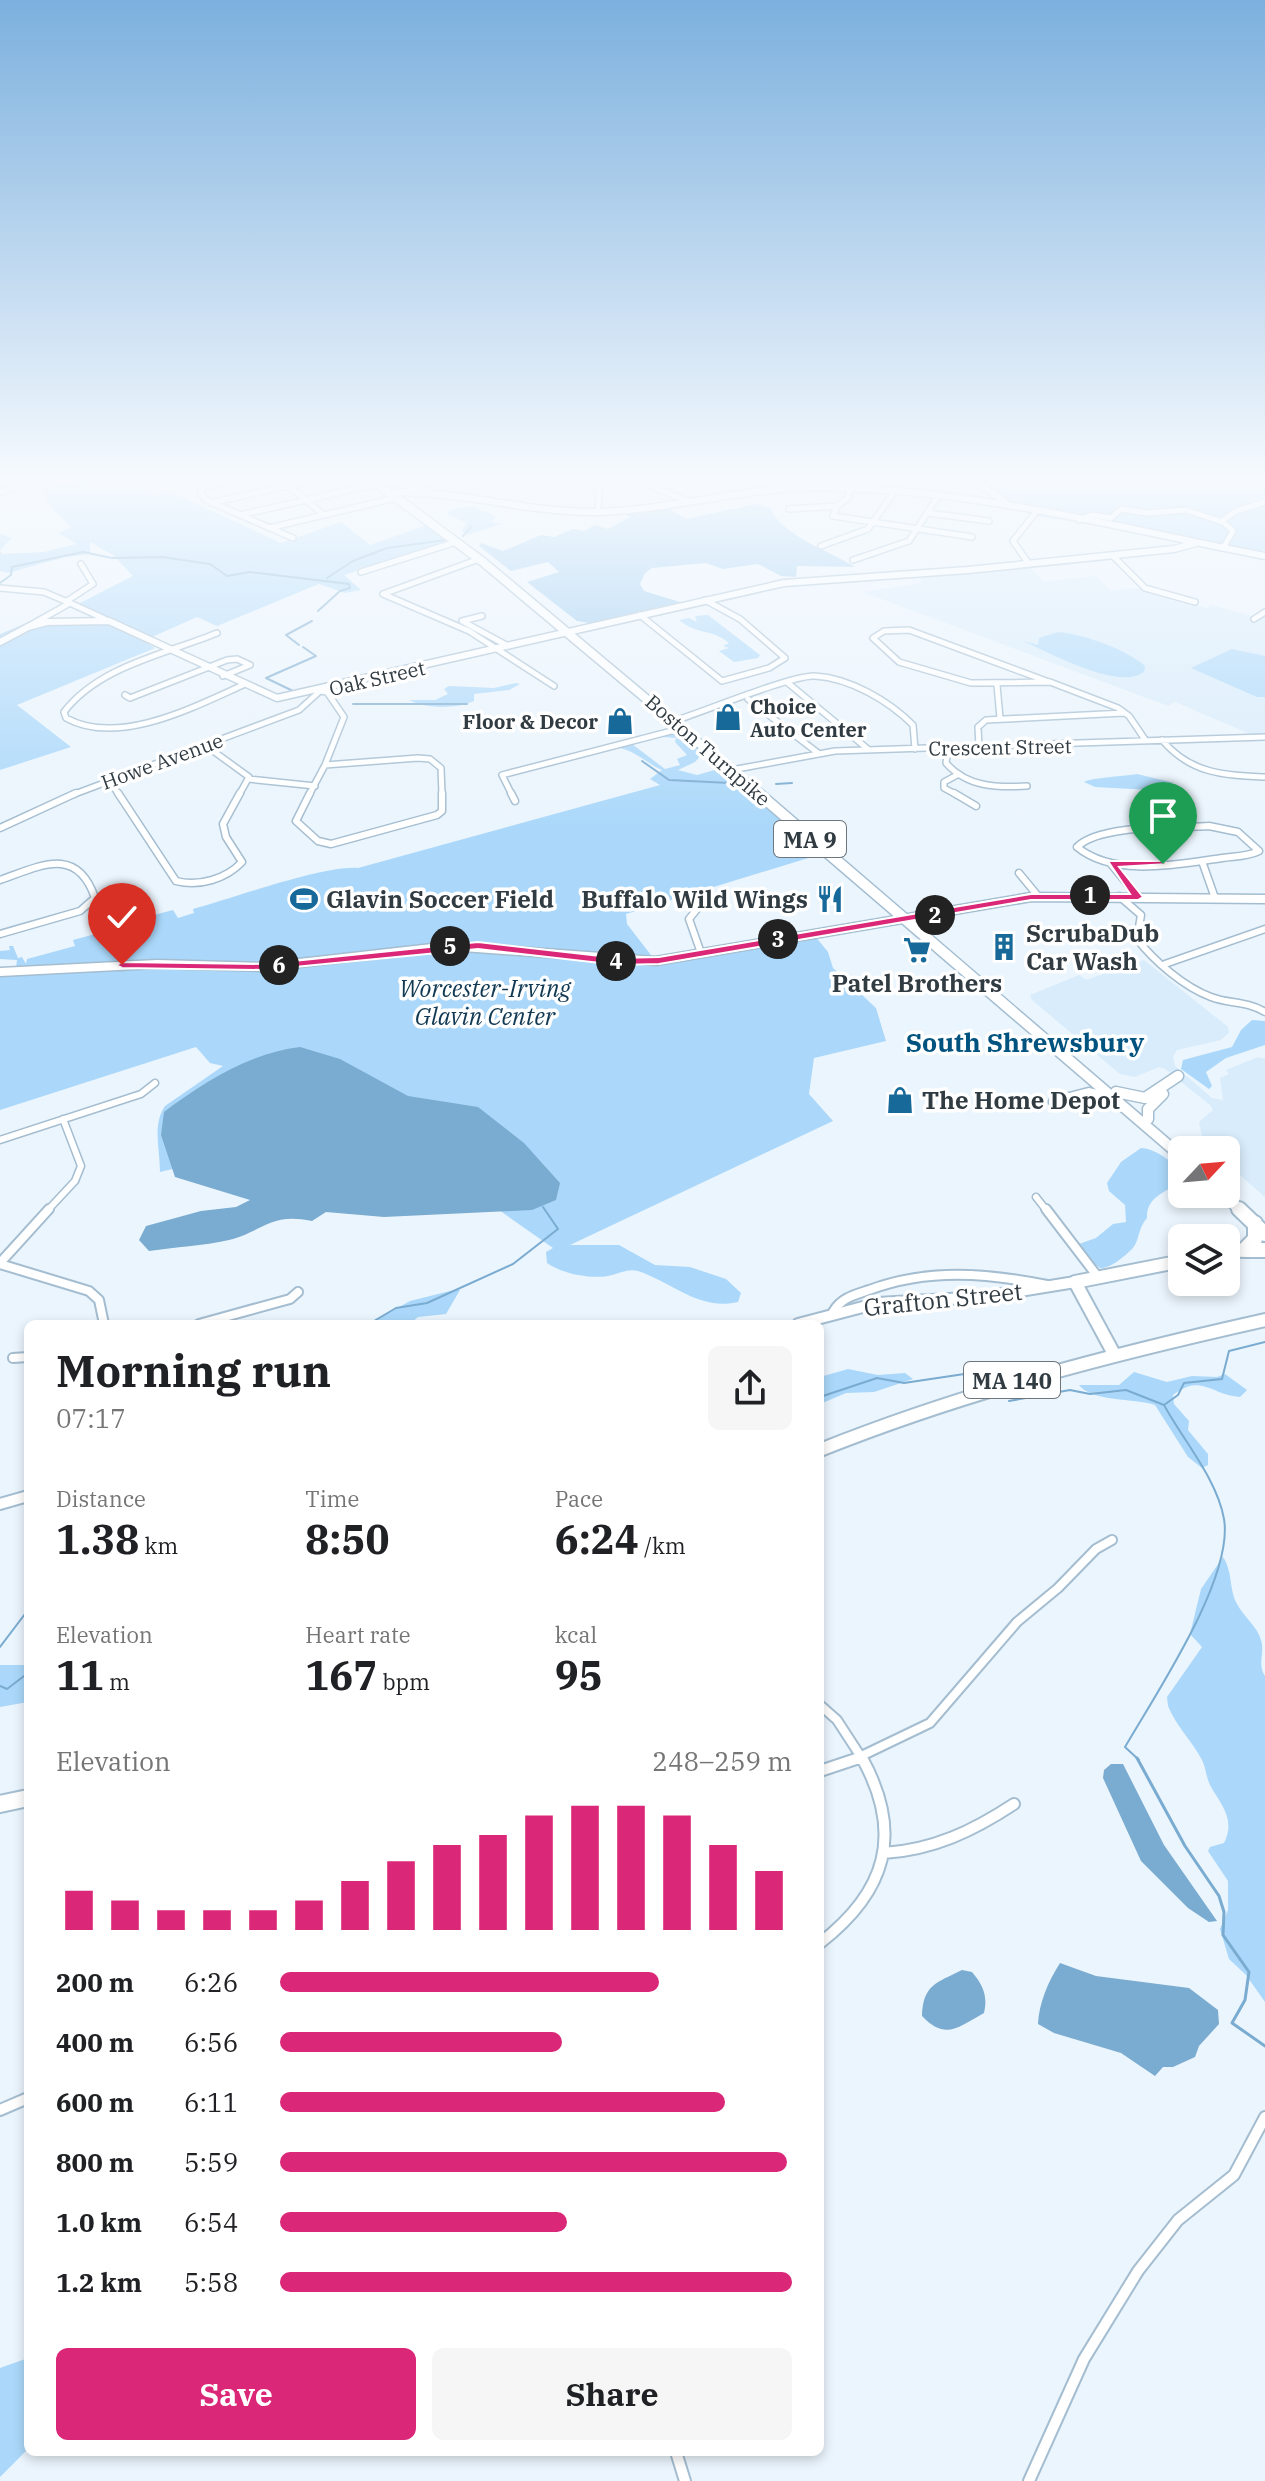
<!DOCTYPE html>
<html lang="en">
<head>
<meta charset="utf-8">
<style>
  :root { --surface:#fff; --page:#f6f6f6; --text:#202124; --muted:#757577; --accent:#db2777 }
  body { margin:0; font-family:"IBM Plex Serif",serif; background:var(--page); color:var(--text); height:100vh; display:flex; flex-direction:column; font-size:30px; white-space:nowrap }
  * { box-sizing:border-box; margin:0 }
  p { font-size:26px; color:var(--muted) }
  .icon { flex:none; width:44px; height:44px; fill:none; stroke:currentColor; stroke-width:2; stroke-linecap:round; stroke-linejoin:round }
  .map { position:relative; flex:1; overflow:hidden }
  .side { position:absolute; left:24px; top:1320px; width:800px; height:1136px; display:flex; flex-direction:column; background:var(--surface); border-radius:12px; box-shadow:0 4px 12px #0003 }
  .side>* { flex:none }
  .needle { width:52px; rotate:64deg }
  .buttons { position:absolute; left:1168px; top:1136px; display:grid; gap:16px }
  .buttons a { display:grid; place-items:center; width:72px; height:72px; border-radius:12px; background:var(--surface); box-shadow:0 4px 12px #0003; font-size:40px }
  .pin { position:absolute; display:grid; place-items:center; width:68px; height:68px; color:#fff; margin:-82px -34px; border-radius:50% 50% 50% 0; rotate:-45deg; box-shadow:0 0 8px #0007 }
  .pin .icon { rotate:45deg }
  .km { position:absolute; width:40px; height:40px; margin:-20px; border-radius:50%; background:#222; color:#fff; font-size:22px; line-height:40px; text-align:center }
  .round { display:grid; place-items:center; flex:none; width:84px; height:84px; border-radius:12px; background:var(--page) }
  .headline { display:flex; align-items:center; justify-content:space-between; height:136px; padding:0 32px }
  h1 { font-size:44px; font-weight:800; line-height:60px }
  .stats { display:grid; grid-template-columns:repeat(3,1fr); gap:12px; height:136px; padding:8px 32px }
  .stats div { display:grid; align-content:center }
  .stats b { font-size:40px; font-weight:800 }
  .stats small { font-size:22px; font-weight:400 }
  .stats p { font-size:22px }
  .chart { height:224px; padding:16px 32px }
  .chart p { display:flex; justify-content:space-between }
  .chart svg { width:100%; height:144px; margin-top:8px; stroke:var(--accent); stroke-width:6 }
  .cta { display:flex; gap:16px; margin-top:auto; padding:16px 32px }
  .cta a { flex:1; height:92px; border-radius:12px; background:var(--accent); color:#fff; font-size:32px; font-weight:800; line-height:92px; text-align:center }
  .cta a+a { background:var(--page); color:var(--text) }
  ul { padding:0 32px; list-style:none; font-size:26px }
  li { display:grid; grid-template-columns:128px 96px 1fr; align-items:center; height:60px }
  li i { height:20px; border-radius:10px; background:var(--accent) }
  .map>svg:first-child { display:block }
</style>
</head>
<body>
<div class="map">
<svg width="1265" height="2481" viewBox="0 0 1265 2481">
  <rect width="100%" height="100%" fill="#ebf5fd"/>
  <path fill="#d8ecfb" d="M392,479h145l3,3 -52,19z
    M1028,566l16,16 52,-6 14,15 30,-3 67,20 5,-3 40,11 7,-4 6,2v120l-10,2 -80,-34 -7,4 -305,-114 59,-9 -5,-8z
    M1144,960l84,67 1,6 -8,7 -44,10 -4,7 2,9 37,32 11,2 -3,-22 9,-4 -3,-4 32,-13 7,2v138l-38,-33 -1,-14h-10l-14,-13 -3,-15 14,-12 -3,-5 -45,-36 -6,-2 -24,10 -15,-3 -88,-74 -2,-5 49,-20 7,5z"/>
  <path fill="#abd8fa" d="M86,479h54l-10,5c14,9 23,12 39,7l112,52 60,-21 29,23 63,-22 23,16 -112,36 17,15 -16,3 -26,-9 -102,42 -20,-9 -54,24 12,7 -138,57 54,42 -71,23v-136l24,-10 83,-5 -33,-13 59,-30 -20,-21 -23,-13v12l-25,3 -57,16 -8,-2v-37l12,4 -12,12 2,4 42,-2 33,-8 -18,-11 13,-6 -21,-19 -9,-18z
    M971,479h294v73l-228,-36 -41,-14z
    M471,506l25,10 -4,6 10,2 -35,11 -5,-5 5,-7 -21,-9 9,-6z
    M708,615l52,40 -2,3 -24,4 -15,-11 10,-3 -6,-2 6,-3c-18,-15 -30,-7 -50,-23l10,-2 8,4 -2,-6z
    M1058,632c25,2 68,17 87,34l-1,6c-25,19 -94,-19 -121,-31l15,4 1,-7z
    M1232,649l33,7v41h-8l-66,-29z
    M516,683l4,1 -11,6 -35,4v7c-17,8 -48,8 -65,-1h26l13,-6 -4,-5 5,-3 45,2z
    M673,733l13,3 18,16 -9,10 -17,8 19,5 35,-10 99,86 -205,63 1,10 27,35 161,-23 13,16 5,16 43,40 10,33 -72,17 -5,36 24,27 -263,124h49l36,20 35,2 36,12 15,14 -3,9c-39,9 -64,-19 -100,-31 -10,-3 -20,3 -30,5 -18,3 -45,-2 -61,-13l-1,-11 7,-4 -181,-127 -212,51c0,-23 -8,-47 5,-66l58,-40 -13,-3 -14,-16 -196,63v-134l24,-1 2,-7h-10l1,-8 -17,-1v-8l10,-1 -1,-4h4l5,12 4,-1 4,7 1,-5 48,-13 -2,-6 59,-16 4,5 5,-1 -6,-8 38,-10 5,8 16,-5 -1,-4c37,-10 131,-44 165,-41l302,-83 -10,-6 12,-9c-16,-7 -26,-19 -43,-22l13,-4 33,25 15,-4 -3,-6 10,-4 -12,-13 1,-4 -13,-1z
    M1137,774l38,9 -26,1 2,6 -56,-3 -11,-5c6,-4 41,-6 53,-8z
    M1252,1020l13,1v24l-39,13 -20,14 6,14 -3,3 -28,-20 2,-9 49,-13 9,-17z
    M1141,1148c16,1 30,13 41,25v8c-15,11 -36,15 -35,37 -10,12 -7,21 -14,30 -8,8 -23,21 -33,20l-23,-18 -1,-5 20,-7 17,-14 13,-2 -1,-17 -16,-14 -2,-8 14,-21z
    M454,1290h6l-14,24 -28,3 -8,7h-42l42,-23z
    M848,1369l30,6 27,-2 8,6 -39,13 -28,1 -26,11v-27z
    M1134,1372l33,10 25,-6 25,1 8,-3 22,16 -7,7c-29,-2 -39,-24 -67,-2l1,9 15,17 -1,9 20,24v11l-6,3 -14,-11 -33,-52c-21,-7 -63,-3 -76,-20h40z
    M1223,1557c10,15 6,33 14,47 7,13 20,22 24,36 4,14 -4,24 4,36v326l-19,-27 -17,-16 -9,-30 8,-19v-29l-20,-30 2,-4 14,-4c12,-24 -3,-38 -14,-58 -4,-8 -4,-17 -8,-25 -10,-19 -26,-34 -34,-54l-1,-9 35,-50 -12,-13 11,-45z
    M0,1665h28v37l-28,5z
    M28,2358v91l-28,28v-109z"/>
  <path fill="#98caf0" d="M756,504l14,4c12,28 60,43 85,59l-58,-1 -1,11 -15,-1 -23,-12 -35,5 -17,-6 -54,5 -7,5 -5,11 4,7 36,11 -90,21 -13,-2 -50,-39 32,-10 -11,-10 -37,9 -32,-25 2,-3 22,8 38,-16 13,2 19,-8 11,2 11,-6 13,4 22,-12 -9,-4 46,-5 19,11z"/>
  <path fill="#7aabd0" d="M300,1047l40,12 68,37 70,11 46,36 36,40 -4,17 -24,10 -148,7 -58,-5 -14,9c-43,-9 -49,11 -83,19 -26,6 -54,7 -80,11l-10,-11 7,-14 55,-15 35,-4 14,-7 -75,-23 -14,-42 3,-23c40,-30 86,-59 136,-65z
    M1111,1764h12l41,81 53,76 -8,1 -21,-14 -47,-47 -38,-83 1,-8z
    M1060,1963l36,13 93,12 29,22 1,14 -20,22 -4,11 -22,10h-10l-8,9 -34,-23 -67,-20 -16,-9c1,-21 10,-42 22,-61z
    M962,1970l10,2c11,13 16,24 12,41 -26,14 -38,28 -62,3 1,-31 14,-33 40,-46z"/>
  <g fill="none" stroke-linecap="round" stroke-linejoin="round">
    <path stroke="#7aabd0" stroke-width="2" d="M463,536l8,-9
      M327,578l26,-17 34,-13 59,-8
      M0,583l11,-8 1,-8 71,-15 29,6 50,-1 48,7 17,12 23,-4 99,12 1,4 -10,3 -22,20
      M299,645l-13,-10 26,-14
      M293,691l-27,-13 50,-22 -13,-9
      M353,704h114
      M642,761l27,19 61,3
      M776,784l16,-1
      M369,1324l27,-16 31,-5 86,-39 45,-35 -15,-22
      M820,1397l57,-19 27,5 67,-10 14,5
      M1009,1401l61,-11 20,4 36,-4 38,15 14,-10 6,-12 38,-4 7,-28 36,-9
      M0,1647l28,-37
      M0,1686l7,3 21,-16
      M1139,1760l-14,-13c30,-52 109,-169 99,-228 -7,-40 -41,-79 -60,-114"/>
    <path stroke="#7aabd0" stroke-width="3" d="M1137,1758l48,88 34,50 5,16 -1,23 26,37 -4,28 -13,23 33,23"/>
    <g stroke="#a4bdd0" stroke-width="8">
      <path id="street-far3" d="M156,479h11
        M205,479l-4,14 5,7 87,38
        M280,479l44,36
        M634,479l53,22
        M202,487l37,-8
        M850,489l-2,9 -11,8 -4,10 139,21
        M0,492l42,-13
        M211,503l107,-24
        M789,509l48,-3
        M598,512l1,-24
        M928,513l61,8
        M240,515l137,-31
        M1111,518l10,-9 27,4 38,-3 36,12
        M1079,520l13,-5 19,3
        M269,528l127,-30
        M821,546l47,-17 27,-38
        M1223,548l10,-17 -11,-10 14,-10 29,-9
        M1113,556l32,32 50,14
        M853,560l56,-19 29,-45
        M1029,564l-16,-23 23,-29
        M361,572l95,-30
        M0,588l44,4 26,11
        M383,594l86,37 85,55
        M383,594l96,-35
        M67,601l26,-17 -12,-20
        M640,615l82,66 47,-13 16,-10 -45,-39 -35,-19
        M482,616l-20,5 46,25
        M1254,619l11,-7
        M29,626l41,-23 39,18
        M217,633c-51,21 -118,33 -153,79l2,6c52,29 128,-11 177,-33
        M1049,682l-140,-52 -25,1 -11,7 26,24 72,21 79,-1 68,26 11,8 17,25
        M788,683l81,67
        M997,685l3,33
        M125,695l5,3 97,-38 10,-1 13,6 -27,11
        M748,699l70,54
        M680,719c25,-8 115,-45 135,-43 35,2 74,25 98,49l2,24
        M1162,740c29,34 61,35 103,37
        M205,745l44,32 -10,18
        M979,747l-1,-20 8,-7 138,-7
        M948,748l-2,15c21,24 51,25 81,23
        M737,769l98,-18 430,-14
        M957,775l-13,7v6l13,7
        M248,779l67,7
        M109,780l10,15
        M72,795l227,-85 21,-19 7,1 17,25 -19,48
        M309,795l16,-30 93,-7 12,1 11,9 1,27
        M512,795l-10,-20 181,-47"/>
    </g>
    <g stroke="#a4bdd0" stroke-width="9">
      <path id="street-far2" d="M118,793l58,88c23,6 50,-2 66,-19l-16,-25 -3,-13 17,-31
        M310,793l-14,28 22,20 13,3 106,-29 5,-4v-18
        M511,793l4,8
        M954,793l22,13
        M1209,826l29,6 21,19c-12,6 -24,5 -37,7 -44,6 -107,20 -145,-11 23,-23 99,-19 132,-21z
        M0,828l76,-35
        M1111,864l27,33
        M1203,864l12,34
        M1019,873l19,23
        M0,880c40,-14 77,-35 95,18l-15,13 -80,23
        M1119,896l22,19 -4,24c17,22 47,48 74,58 18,7 37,4 54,15
        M698,908l-9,11 12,34
        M1165,964l100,-35
        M0,1140l141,-46 14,-11
        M1036,1197l11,14
        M47,1211l28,-30 6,-15 -18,-47"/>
    </g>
    <g stroke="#a4bdd0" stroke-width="12">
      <path id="street-far1" d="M1046,1209l52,68
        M0,1263l49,-54
        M0,1264l89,27 10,9 5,24
        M833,1312c8,-14 21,-17 36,-22 59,-22 117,-17 178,-5
        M199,1324l91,-25 8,-7
        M13,1358l15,-1
        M820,1705l17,15 26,40
        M853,1760l77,-37 87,-101 41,-34 38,-39 16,-9"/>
    </g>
    <g stroke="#a4bdd0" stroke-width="14">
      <path id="street" d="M820,1771l39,-13
        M884,1853c49,-3 89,-22 130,-49
        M820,1943c66,-51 84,-109 42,-185
        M0,2110l28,-12
        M676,2452l9,29
        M1029,2481l55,-122 54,-88 40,-51 56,-45 31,-58"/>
    </g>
    <g stroke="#a4bdd0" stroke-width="9">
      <path id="secondary-far2" d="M972,479l33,23
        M388,492c68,-2 136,20 205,20 57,-1 112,-14 168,-21 42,-6 91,-3 134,0 122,9 249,42 370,65
        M0,642l28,-15 19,-5 62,-1 168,77 507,-115 184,-13 206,-21 22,-6"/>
    </g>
    <g stroke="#a4bdd0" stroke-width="11">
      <path id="secondary-far1" d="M0,972l157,-8 107,3 186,-21 206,15 375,-64 234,2"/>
    </g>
    <g stroke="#a4bdd0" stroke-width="14">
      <path id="secondary" d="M798,1324l80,-21 105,-6 92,-15
        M0,1504l28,-8"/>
    </g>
    <g stroke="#a4bdd0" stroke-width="16">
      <path id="primary-far1" d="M1226,1254l18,-4
        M1114,1354l-39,-72 107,-21
        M820,1450c145,-58 293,-96 445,-130"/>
    </g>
    <g stroke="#a4bdd0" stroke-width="20">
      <path id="primary" d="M0,1804l28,-6"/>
    </g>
    <g stroke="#a4bdd0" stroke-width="11">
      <path id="highway-far2" d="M371,479l112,83 278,233
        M384,479l44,12"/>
    </g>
    <g stroke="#a4bdd0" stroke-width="13">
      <path id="highway-far1" d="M758,793l424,364
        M1116,1092l29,6 33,-22
        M1054,1102l35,-9 20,5
        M1148,1119v-10l15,-15
        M1223,1194l18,17"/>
    </g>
    <g stroke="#a4bdd0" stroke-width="18">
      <path id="highway" d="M1239,1209l26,25
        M1244,1250l11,-11v-16
        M1244,1250h21"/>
    </g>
    <use href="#street-far3" stroke="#fff" stroke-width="5"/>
    <use href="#street-far2" stroke="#fff" stroke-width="6"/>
    <use href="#street-far1" stroke="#fff" stroke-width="8"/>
    <use href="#street" stroke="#fff" stroke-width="10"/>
    <use href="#secondary-far2" stroke="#fff" stroke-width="6"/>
    <use href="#secondary-far1" stroke="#fff" stroke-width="8"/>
    <use href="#secondary" stroke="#fff" stroke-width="10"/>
    <use href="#primary-far1" stroke="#fff" stroke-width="12"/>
    <use href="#primary" stroke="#fff" stroke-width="16"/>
    <use href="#highway-far2" stroke="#fff" stroke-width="8"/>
    <use href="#highway-far1" stroke="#fff" stroke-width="10"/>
    <use href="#highway" stroke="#fff" stroke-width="14"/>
  </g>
  <linearGradient id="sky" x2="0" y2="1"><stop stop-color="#7cb0de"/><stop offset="0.58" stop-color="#f6fafe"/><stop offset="1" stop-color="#f6fafe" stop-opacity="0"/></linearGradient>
  <rect width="1265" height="826" fill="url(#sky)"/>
  <path fill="#db2777" stroke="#fff" stroke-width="2" d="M1108,861h55l5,3 -49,3 24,30 -5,3h-107l-372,64 -41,1 -140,-16 -214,21 -142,-2 -6,-3 6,-3 142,2 214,-22 140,16 41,-1 372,-63h99z"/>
  <defs>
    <g id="shop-bare" transform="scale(2.16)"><path d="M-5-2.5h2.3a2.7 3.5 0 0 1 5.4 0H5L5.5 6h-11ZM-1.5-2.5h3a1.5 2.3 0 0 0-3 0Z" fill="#17699a" stroke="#fff" stroke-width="2.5" paint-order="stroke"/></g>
    <g id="stadium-bare" transform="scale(2.16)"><path d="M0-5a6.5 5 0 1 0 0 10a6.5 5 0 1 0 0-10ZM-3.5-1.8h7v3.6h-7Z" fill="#17699a" stroke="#fff" stroke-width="2.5" paint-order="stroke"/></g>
    <g id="restaurant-bare" transform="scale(2.16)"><path d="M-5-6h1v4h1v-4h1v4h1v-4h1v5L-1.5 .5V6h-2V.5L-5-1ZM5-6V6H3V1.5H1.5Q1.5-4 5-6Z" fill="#17699a" stroke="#fff" stroke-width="2.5" paint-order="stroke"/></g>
    <g id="building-bare" transform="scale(2.16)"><path d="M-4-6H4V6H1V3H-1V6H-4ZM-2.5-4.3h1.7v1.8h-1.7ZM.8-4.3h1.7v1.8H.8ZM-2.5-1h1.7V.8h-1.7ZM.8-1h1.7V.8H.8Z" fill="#17699a" stroke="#fff" stroke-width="2.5" paint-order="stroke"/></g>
    <g id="supermarket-bare" transform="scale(2.16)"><path d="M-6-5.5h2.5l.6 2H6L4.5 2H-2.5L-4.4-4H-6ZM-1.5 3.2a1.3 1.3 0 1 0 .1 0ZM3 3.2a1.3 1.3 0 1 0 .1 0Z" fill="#17699a" stroke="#fff" stroke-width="2.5" paint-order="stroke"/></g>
  </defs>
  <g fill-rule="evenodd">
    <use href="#shop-bare" x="728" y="717"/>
    <use href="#shop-bare" x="620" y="721"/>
    <use href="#stadium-bare" x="304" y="899"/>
    <use href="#restaurant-bare" x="830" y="899"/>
    <use href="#building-bare" x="1004" y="947"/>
    <use href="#supermarket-bare" x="917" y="950"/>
    <use href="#shop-bare" x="900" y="1100"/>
  </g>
  <g text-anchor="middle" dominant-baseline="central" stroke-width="7" stroke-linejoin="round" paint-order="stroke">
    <g font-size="20" fill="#313b42" stroke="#fff">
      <text transform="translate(377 678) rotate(-13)">Oak Street</text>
      <text transform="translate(1000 747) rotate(-1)">Crescent Street</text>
      <text transform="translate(708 750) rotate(41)">Boston Turnpike</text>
      <text transform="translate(162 761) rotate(-20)">Howe Avenue</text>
    </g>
    <g font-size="20" font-weight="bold" fill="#313b42" stroke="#fff" text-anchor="start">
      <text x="750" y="706">Choice<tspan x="750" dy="23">Auto Center</tspan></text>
      <text x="598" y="721" text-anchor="end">Floor &amp; Decor</text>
    </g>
    <g fill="#fff" stroke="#6f767b" stroke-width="2">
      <rect x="774" y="821" width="72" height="36" rx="6"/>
      <rect x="964" y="1362" width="96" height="36" rx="6"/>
    </g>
    <g font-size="22" font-weight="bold" fill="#313b42">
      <text x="810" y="839">MA 9</text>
      <text x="1012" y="1380">MA 140</text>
    </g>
    <g font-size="24" font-weight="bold" fill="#313b42" stroke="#fff" text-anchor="start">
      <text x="326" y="899">Glavin Soccer Field</text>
      <text x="808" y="899" text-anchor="end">Buffalo Wild Wings</text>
      <text x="1026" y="933">ScrubaDub<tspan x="1026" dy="28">Car Wash</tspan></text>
      <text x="917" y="983" text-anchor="middle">Patel Brothers</text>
      <text x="922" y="1100">The Home Depot</text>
    </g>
    <g font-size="24" font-style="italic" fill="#123953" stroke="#fff">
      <text x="485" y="988">Worcester-Irving<tspan x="485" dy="28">Glavin Center</tspan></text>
    </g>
    <g font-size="24" fill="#313b42" stroke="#fff">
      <text transform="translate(943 1299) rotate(-6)">Grafton Street</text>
    </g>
    <g font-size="26" font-weight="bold" fill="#00537f" stroke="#fff">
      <text x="1025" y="1042">South Shrewsbury</text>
    </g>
  </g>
</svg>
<div class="buttons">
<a><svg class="needle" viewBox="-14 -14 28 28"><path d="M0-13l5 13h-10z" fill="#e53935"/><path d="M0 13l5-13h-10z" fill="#757577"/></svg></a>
<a><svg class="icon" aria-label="layers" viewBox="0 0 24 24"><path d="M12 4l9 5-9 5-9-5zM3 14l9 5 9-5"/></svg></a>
</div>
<div class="pin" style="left:1163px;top:864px;background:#1e9e55"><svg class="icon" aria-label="arrive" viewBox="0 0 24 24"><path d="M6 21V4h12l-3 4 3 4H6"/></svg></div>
<div class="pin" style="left:122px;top:965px;background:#d93025"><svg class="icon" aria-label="check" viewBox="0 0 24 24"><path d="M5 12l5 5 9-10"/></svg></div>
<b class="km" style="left:1090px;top:895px">1</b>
<b class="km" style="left:935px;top:915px">2</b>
<b class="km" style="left:778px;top:939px">3</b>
<b class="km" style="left:616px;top:961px">4</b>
<b class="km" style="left:450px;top:946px">5</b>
<b class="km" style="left:279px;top:965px">6</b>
<section class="side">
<div class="headline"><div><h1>Morning run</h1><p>07:17</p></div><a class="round"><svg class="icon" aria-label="share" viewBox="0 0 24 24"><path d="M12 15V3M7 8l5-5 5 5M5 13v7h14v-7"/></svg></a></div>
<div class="stats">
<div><p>Distance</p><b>1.38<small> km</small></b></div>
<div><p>Time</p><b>8:50</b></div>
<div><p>Pace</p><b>6:24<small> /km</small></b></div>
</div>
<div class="stats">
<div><p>Elevation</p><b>11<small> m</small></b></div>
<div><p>Heart rate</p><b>167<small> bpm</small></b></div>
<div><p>kcal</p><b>95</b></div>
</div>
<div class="chart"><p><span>Elevation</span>248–259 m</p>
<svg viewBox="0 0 160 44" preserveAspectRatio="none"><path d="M5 44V32M15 44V35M25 44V38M35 44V38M45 44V38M55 44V35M65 44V29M75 44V23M85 44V18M95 44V15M105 44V9M115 44V6M125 44V6M135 44V9M145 44V18M155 44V26"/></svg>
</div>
<ul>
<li><b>200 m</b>6:26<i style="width:74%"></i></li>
<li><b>400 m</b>6:56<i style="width:55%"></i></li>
<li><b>600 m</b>6:11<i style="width:87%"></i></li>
<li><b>800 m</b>5:59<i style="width:99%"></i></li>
<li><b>1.0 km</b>6:54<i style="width:56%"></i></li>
<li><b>1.2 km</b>5:58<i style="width:100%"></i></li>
</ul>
<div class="cta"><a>Save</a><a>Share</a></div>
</section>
</div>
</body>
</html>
